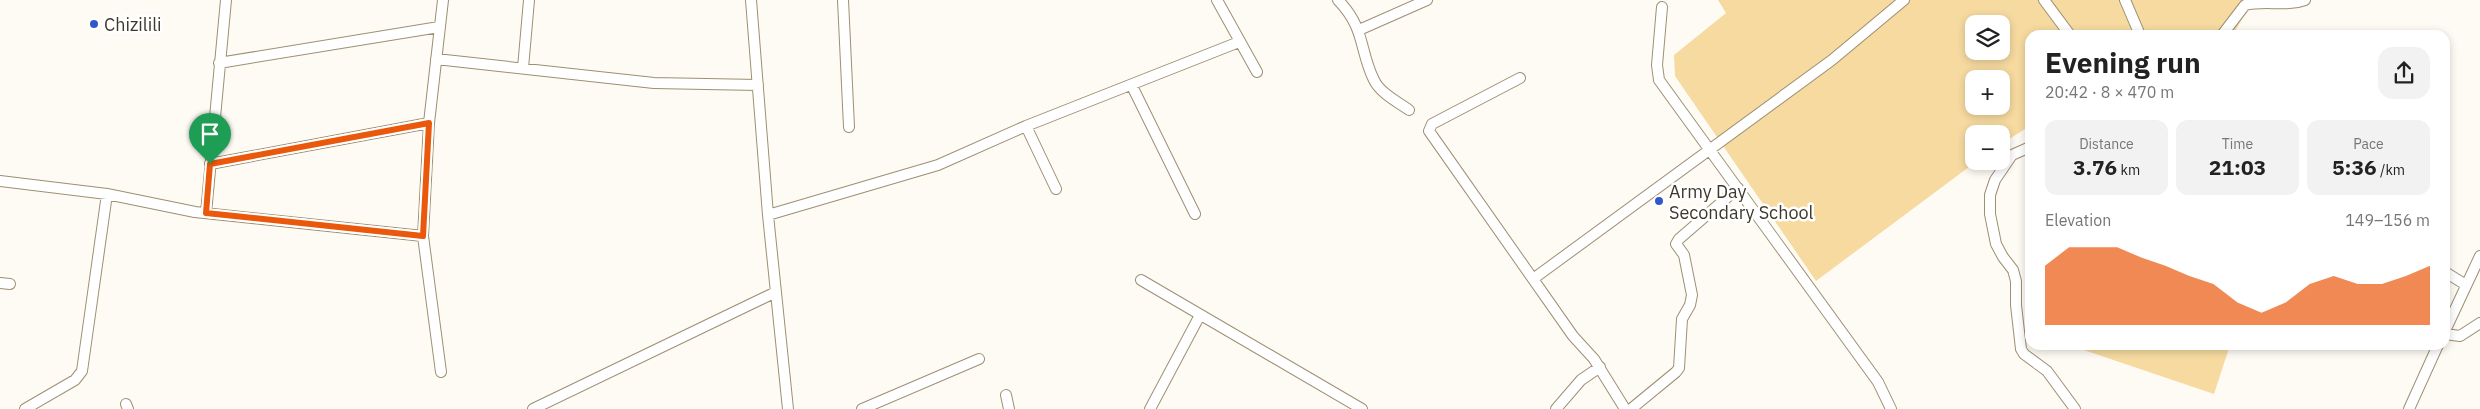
<!DOCTYPE html>
<html lang="en">
<head>
<meta charset="utf-8">
<style>
  :root { --surface:#fff; --page:#f2f2f2; --text:#222; --muted:#767676; --accent:#ea580c }
  body { margin:0; font-family:"IBM Plex Sans",sans-serif; background:var(--page); color:var(--text); height:100vh; display:flex; flex-direction:column; font-size:19px; white-space:nowrap }
  * { box-sizing:border-box; margin:0 }
  p { font-size:16px; color:var(--muted) }
  .icon { flex:none; width:28px; height:28px; fill:none; stroke:currentColor; stroke-width:2; stroke-linecap:round; stroke-linejoin:round }
  .map { position:relative; flex:1; overflow:hidden }
  .panel { position:absolute; left:2025px; top:30px; width:425px; height:320px; display:flex; flex-direction:column; background:var(--surface); border-radius:15px; box-shadow:0 2px 8px #0003 }
  .panel>* { flex:none }
  .buttons { position:absolute; left:1965px; top:15px; display:grid; gap:10px }
  .buttons a { display:grid; place-items:center; width:45px; height:45px; border-radius:10px; background:var(--surface); box-shadow:0 2px 8px #0003; font-size:25px }
  .pin { position:absolute; display:grid; place-items:center; width:42px; height:42px; color:#fff; margin:-51px -21px; border-radius:50% 50% 50% 0; rotate:-45deg; box-shadow:0 0 5px #0007 }
  .pin .icon { rotate:45deg }
  .round { display:grid; place-items:center; flex:none; width:52px; height:52px; border-radius:15px; background:var(--page) }
  .summary { display:flex; align-items:center; justify-content:space-between; height:85px; padding:0 20px }
  h1 { font-size:28px; font-weight:800; line-height:38px }
  .stats { display:grid; grid-template-columns:repeat(3,1fr); gap:8px; height:85px; padding:5px 20px }
  .stats div { display:grid; align-content:center; border-radius:12px; background:var(--page); text-align:center }
  .stats b { font-size:21px; font-weight:800 }
  .stats small { font-size:14px; font-weight:400 }
  .stats p { font-size:14px }
  .chart { height:140px; padding:10px 20px }
  .chart p { display:flex; justify-content:space-between }
  .chart svg { width:100%; height:90px; margin-top:5px; fill:var(--accent); opacity:.7 }
  .map>svg:first-child { display:block }
</style>
</head>
<body>
<div class="map">
<svg width="2480" height="409" viewBox="0 0 2480 409">
  <rect width="100%" height="100%" fill="#fefbf5"/>
  <path fill="#f6daa0" fill-rule="evenodd" d="M1718,0h535l-20,35h-203v91l-29,18v-10h-27v27h3l-161,120 -141,-205 -1,-21 52,-42zM1974,24h27v27h-27zM1974,79h27v27h-27z
    M2069,345h161l-16,49z"/>
  <g fill="none" stroke-linecap="round" stroke-linejoin="round">
    <g stroke="#9d8f72" stroke-width="12">
      <path id="minor" d="M751,0l17,215 20,194
        M843,0l6,127
        M1217,0l40,72
        M1338,0c28,29 21,50 36,80 6,13 24,22 35,30
        M2044,0l26,35
        M2125,0l15,35
        M1662,7l-5,58 2,15 219,302 13,27
        M1359,30l68,-30
        M2222,35l23,-30c20,-5 41,2 60,-5
        M436,59l218,24 104,2
        M219,63l220,-36
        M523,68l6,-68
        M1520,78l-88,46 -3,7 144,205 21,23 31,50
        M1132,86l63,128
        M1026,126l30,63
        M2030,147l-18,8 -17,25 -5,15v19l6,30 7,13 10,13 3,11v24l5,44 3,5 23,17 28,38
        M210,164l219,-41
        M0,181l107,13 88,18 228,24
        M206,213l20,-213
        M768,215l170,-50 88,-39 213,-84
        M2445,272l21,13
        M1533,279l299,-219 72,-60
        M1141,280l221,129
        M0,283l10,1
        M2445,331l35,-75
        M2445,334l15,2 20,-13
        M441,372l-18,-136 6,-113 14,-123
        M1006,395l3,14
        M126,404l2,5
        M25,409l50,-29 7,-9 25,-177
        M533,409l243,-117
        M862,409l117,-50
        M1150,409l50,-94
        M1556,409l25,-29 19,-13
        M1631,409l45,-37 3,-4 3,-49 8,-14 2,-10 -8,-40 -8,-11 3,-5 59,-51
        M2409,409l29,-64"/>
    </g>
    <use href="#minor" stroke="#fff" stroke-width="10"/>
  </g>
  <g fill="none" stroke-linecap="round" stroke-linejoin="round">
    <g stroke="#fff" stroke-width="10">
      <path id="route" d="M429,123l-6,113 -217,-23 4,-49z"/>
    </g>
    <use href="#route" stroke="#ea580c" stroke-width="6"/>
  </g>
  <g fill="#3158c8" stroke="#fff" stroke-width="2">
    <circle cx="94" cy="24" r="5"/>
    <circle cx="1659" cy="201" r="5"/>
  </g>
  <g text-anchor="middle" dominant-baseline="central" stroke-width="5" stroke-linejoin="round" paint-order="stroke">
    <g font-size="18" fill="#3e382c" stroke="#fff" text-anchor="start">
      <text x="104" y="24">Chizilili</text>
      <text x="1669" y="191">Army Day<tspan x="1669" dy="21">Secondary School</tspan></text>
    </g>
  </g>
</svg>
<div class="buttons">
<a><svg class="icon" aria-label="layers" viewBox="0 0 24 24"><path d="M12 4l9 5-9 5-9-5zM3 14l9 5 9-5"/></svg></a>
<a>+</a>
<a>−</a>
</div>
<div class="pin" style="left:210px;top:164px;background:#1e9e55"><svg class="icon" aria-label="arrive" viewBox="0 0 24 24"><path d="M6 21V4h12l-3 4 3 4H6"/></svg></div>
<section class="panel">
<div class="summary"><div><h1>Evening run</h1><p>20:42 · 8 × 470 m</p></div><a class="round"><svg class="icon" aria-label="share" viewBox="0 0 24 24"><path d="M12 15V3M7 8l5-5 5 5M5 13v7h14v-7"/></svg></a></div>
<div class="stats">
<div><p>Distance</p><b>3.76<small> km</small></b></div>
<div><p>Time</p><b>21:03</b></div>
<div><p>Pace</p><b>5:36<small> /km</small></b></div>
</div>
<div class="chart"><p><span>Elevation</span>149–156 m</p>
<svg viewBox="0 0 160 44" preserveAspectRatio="none"><path d="M0 44V15L10 6L20 6L30 6L40 11L50 15L60 20L70 24L80 33L90 38L100 33L110 24L120 20L130 24L140 24L150 20L160 15V44z"/></svg>
</div>
</section>
</div>
</body>
</html>
